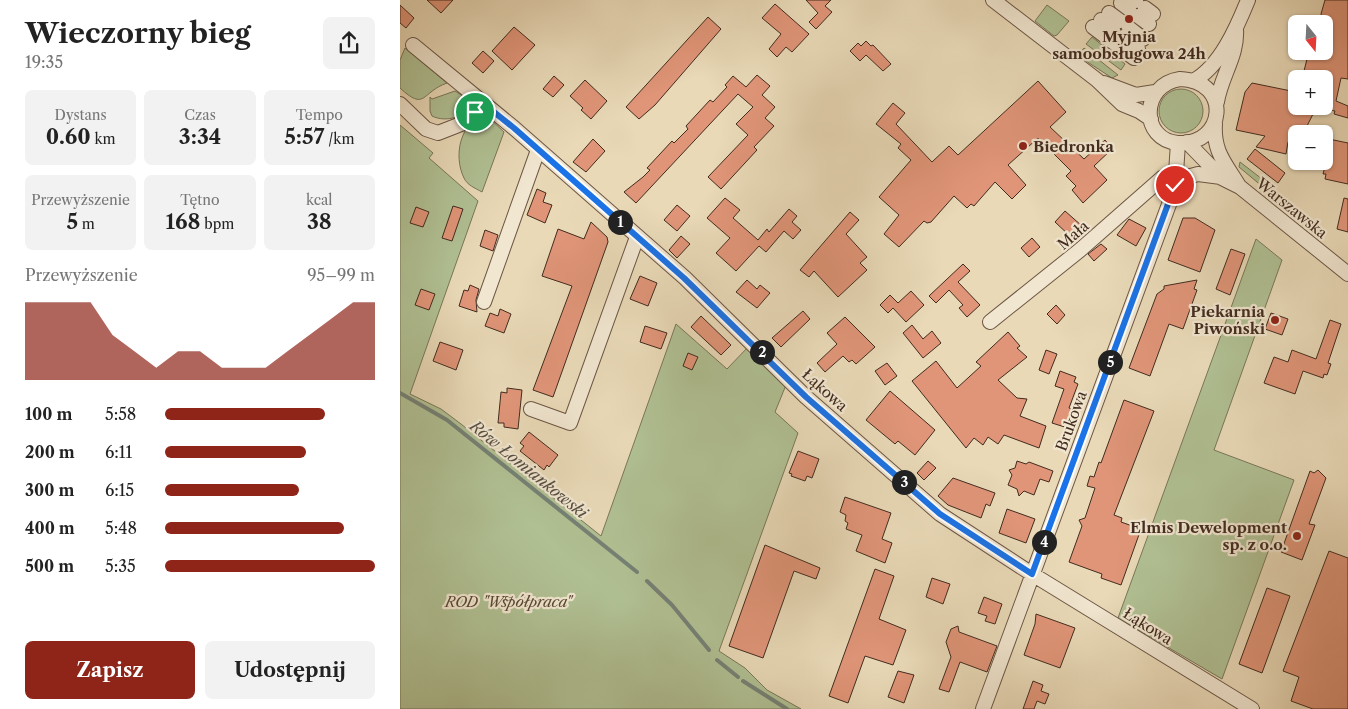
<!DOCTYPE html>
<html lang="pl">
<head>
<meta charset="utf-8">
<style>
  :root { --surface:#fff; --page:#f2f2f2; --text:#222; --muted:#767676; --accent:#8f2418 }
  body { margin:0; font-family:"Libre Caslon Text",serif; background:var(--page); color:var(--text); height:100vh; display:flex; flex-direction:column; font-size:19px; white-space:nowrap }
  * { box-sizing:border-box; margin:0 }
  p { font-size:16px; color:var(--muted) }
  .icon { flex:none; width:28px; height:28px; fill:none; stroke:currentColor; stroke-width:2; stroke-linecap:round; stroke-linejoin:round }
  .map { position:relative; flex:1; overflow:hidden }
  .details { display:flex; flex-direction:column; background:var(--surface); width:400px }
  .details>* { flex:none }
  .needle { width:32px; rotate:162deg }
  .tools { position:absolute; left:888px; top:15px; display:grid; gap:10px }
  .tools a { display:grid; place-items:center; width:45px; height:45px; border-radius:8px; background:var(--surface); box-shadow:0 1px 4px #0004; font-size:25px }
  .pin { position:absolute; display:grid; place-items:center; width:42px; height:42px; color:#fff; margin:-21px; border:2px solid #fff; border-radius:50%; box-shadow:0 1px 5px #0007 }
  .km { position:absolute; width:25px; height:25px; margin:-12px; border-radius:50%; background:#222; color:#fff; font-size:14px; line-height:25px; text-align:center }
  .round { display:grid; place-items:center; flex:none; width:52px; height:52px; border-radius:8px; background:var(--page) }
  .head { display:flex; align-items:center; justify-content:space-between; height:85px; padding:0 25px }
  h1 { font-size:28px; font-weight:700; line-height:38px }
  .metrics { display:grid; grid-template-columns:repeat(3,1fr); gap:8px; height:85px; padding:5px 25px }
  .metrics div { display:grid; align-content:center; border-radius:8px; background:var(--page); text-align:center }
  .metrics b { font-size:21px; font-weight:700 }
  .metrics small { font-size:14px; font-weight:400 }
  .metrics p { font-size:14px }
  .chart { height:140px; padding:10px 25px }
  .chart p { display:flex; justify-content:space-between }
  .chart svg { width:100%; height:90px; margin-top:5px; fill:var(--accent); opacity:.7 }
  .primary-button { display:flex; gap:10px; margin-top:auto; padding:10px 25px }
  .primary-button a { flex:1; height:58px; border-radius:8px; background:var(--accent); color:#fff; font-size:20px; font-weight:700; line-height:58px; text-align:center }
  .primary-button a+a { background:var(--page); color:var(--text) }
  ul { padding:0 25px; list-style:none; font-size:16px }
  li { display:grid; grid-template-columns:80px 60px 1fr; align-items:center; height:38px }
  li i { height:12px; border-radius:6px; background:var(--accent) }
  main { display:flex; flex:1; min-height:0 }
  .map>svg:first-child { display:block }
</style>
</head>
<body>
<main>
<section class="details">
<div class="head"><div><h1>Wieczorny bieg</h1><p>19:35</p></div><a class="round"><svg class="icon" aria-label="share" viewBox="0 0 24 24"><path d="M12 15V3M7 8l5-5 5 5M5 13v7h14v-7"/></svg></a></div>
<div class="metrics">
<div><p>Dystans</p><b>0.60<small> km</small></b></div>
<div><p>Czas</p><b>3:34</b></div>
<div><p>Tempo</p><b>5:57<small> /km</small></b></div>
</div>
<div class="metrics">
<div><p>Przewyższenie</p><b>5<small> m</small></b></div>
<div><p>Tętno</p><b>168<small> bpm</small></b></div>
<div><p>kcal</p><b>38</b></div>
</div>
<div class="chart"><p><span>Przewyższenie</span>95–99 m</p>
<svg viewBox="0 0 160 44" preserveAspectRatio="none"><path d="M0 44V6L10 6L20 6L30 6L40 22L50 30L60 38L70 30L80 30L90 38L100 38L110 38L120 30L130 22L140 14L150 6L160 6V44z"/></svg>
</div>
<ul>
<li><b>100 m</b>5:58<i style="width:76%"></i></li>
<li><b>200 m</b>6:11<i style="width:67%"></i></li>
<li><b>300 m</b>6:15<i style="width:64%"></i></li>
<li><b>400 m</b>5:48<i style="width:85%"></i></li>
<li><b>500 m</b>5:35<i style="width:100%"></i></li>
</ul>
<div class="primary-button"><a>Zapisz</a><a>Udostępnij</a></div>
</section>
<div class="map">
<svg width="948" height="709" viewBox="0 0 948 709">
  <rect width="100%" height="100%" fill="#e9d9b7"/>
  <filter id="stains"><feTurbulence type="fractalNoise" baseFrequency=".004" numOctaves="4"/><feColorMatrix values="0 0 0 0 .2 0 0 0 0 .09 0 0 0 0 .02 0 0 0 .5 -.17"/></filter>
  <radialGradient id="worn" r=".72"><stop offset=".6" stop-color="#630" stop-opacity="0"/><stop offset="1" stop-color="#630" stop-opacity=".3"/></radialGradient>
  <path fill="#b0c093" stroke="#797659" d="M647,5l22,16 -12,14 -3,1 -19,-15z
    M692,37l33,27 -4,6 -35,-26z
    M5,48l42,35c-26,9 -21,29 -47,5v-28z
    M684,48l34,27 -6,3 -32,-21 -1,-3z
    M759 111a22 22 0 1 1 44 0a22 22 0 1 1-44 0Z
    M55,91l17,11c-5,15 -26,21 -40,14l-2,-5v-14l2,2z
    M86,115l18,17 -22,60c-7,-4 -15,-7 -18,-14 -11,-22 -4,-57 22,-63z
    M0,125l33,28 -4,5 49,43 -68,193 31,15 20,15 140,112 75,-212 51,45 21,-22 38,38 -11,27 23,21 -79,218 26,17 22,22 34,19h-401z
    M840,162l35,27 -6,3 -30,-25z
    M856,239l26,21 -68,190 80,30 -72,199 -104,-61z"/>
  <g fill="none" stroke-linecap="round" stroke-linejoin="round">
    <path stroke="#758175" stroke-width="4" d="M0,393l47,27 190,152
      M247,581l25,24 37,45
      M317,660l21,17
      M343,681l44,28"/>
  </g>
  <path fill="#e09578" stroke="#422b1f" d="M27,0h26l-12,13z
    M406,0h25l-6,6 7,6 -16,17 -7,-7 9,-9z
    M925,0h23v79l-7,-1 -5,23 12,5v12l-14,-4 1,-3 -11,-2v-30h-22l7,-28h15v-29l-3,-8z
    M375,4l34,30 -17,18 -6,-5 -9,10 -8,-8 12,-15 -19,-16z
    M0,5l14,13 -8,10 -6,-5z
    M308,17l13,12 -66,76 -16,14 -13,-12z
    M114,27l21,18 -23,25 -20,-19z
    M466,41l5,5 2,-1 18,19 -8,7 -17,-16 -6,6 -10,-10 8,-8 3,3z
    M83,51l11,10 -11,12 -11,-10z
    M357,75l13,11 -8,9 13,12 -10,11 9,8 -20,21 3,3 -36,39 -13,-12 40,-42 -12,-11 17,-17 -15,-13 -102,109 -12,-11 19,-15 7,-7 -3,-2 25,-27 2,2 14,-14 -2,-3 24,-26 3,2 14,-15 -2,-2 8,-9 13,11z
    M154,76l10,9 -11,12 -10,-8z
    M185,80l22,21 -16,18 -10,-9 2,-2 -13,-12z
    M638,81l28,31 -16,15 34,32 21,-19 7,9 -18,17 13,14 -24,23 -11,-13 4,-4 -10,-10 5,-5 -33,-33 -30,27 18,20 -14,14 -17,-17 -21,24 -3,-2 -4,4 -13,-12 -23,26 -4,1 -3,-2 -25,26 -15,-13 15,-19 -20,-18 32,-37 -13,-12 3,-4 -25,-20 17,-21 12,10 -9,11 36,38 17,-16 9,9z
    M852,83l44,9v14h21l-14,28h-7v10l-8,-2 -2,12 -30,-7 9,-11 -29,-6 9,-38z
    M924,138l24,5v41l-23,-5 1,-5h-3l4,-15 -3,-1z
    M193,139l12,12 -19,21 -13,-10z
    M855,149l30,24 -7,10 -31,-24z
    M137,189l9,4 -3,9 9,3 -7,18 -18,-8z
    M325,198l15,12 -7,8 25,22 9,-11 2,3 20,-23 8,7 -5,6 9,8 -8,9 -9,-8 -18,21 -7,-6 -23,25 -20,-18 14,-15 -23,-20z
    M944,198l4,1v33l-11,-3z
    M277,205l13,11 -13,15 -13,-11z
    M53,206l10,3 -11,32 -10,-3z
    M16,207l13,5 -6,15 -13,-4z
    M665,211l17,15 -11,11 -16,-15z
    M450,212l9,8 -13,14 21,23 -7,6 7,7 -29,27 -24,-26 -5,6 -9,-7z
    M783,218h12l20,12 -15,42 -32,-12z
    M729,219l17,9 -10,18 -19,-11z
    M191,222l16,15 1,5 -55,155 -20,-7 39,-104 -30,-10 16,-47 26,10z
    M85,230l13,5 -5,16 -13,-5z
    M281,236l9,8 -13,14 -8,-8z
    M632,238l8,9 -11,10 -8,-9z
    M701,244l6,5 -13,12 -6,-7z
    M831,249l14,5 -15,41 -14,-6z
    M563,264l7,7 -12,11 22,23 -13,12 -8,-9 4,-3 -14,-15 -13,13 -7,-7z
    M240,276l17,7 -9,23 -18,-7z
    M347,280l10,9 3,-4 10,8 -13,15 -21,-16z
    M797,280l-3,9 3,1 -14,39 -14,-5 -19,52 -21,-8 28,-74 7,-5v-3z
    M70,285l9,4 -3,11 1,12 -18,-6 5,-16 4,1z
    M21,289l14,5 -6,16 -14,-5z
    M511,291l13,14 -18,17 -13,-14 -5,5 -8,-8 10,-10 8,8z
    M656,305l9,10 -8,9 -10,-10z
    M100,309l11,5 -7,19 -19,-7 5,-13 8,3z
    M403,311l7,8 -29,28 -9,-9z
    M871,313l17,6 -6,16 -17,-6z
    M301,316l30,29 -10,10 -30,-28z
    M445,317l30,30 -19,17 -4,-4 -3,2 -6,-6 -18,16 -8,-9 20,-19 -10,-11z
    M930,320l11,4 -13,39 3,1 -4,11 -3,-1 -1,4 -20,-7 -8,23 -31,-11 10,-26 14,5 4,-12 24,9z
    M512,325l11,14 9,-8 9,12 -18,15 -20,-25z
    M245,326l22,7 -6,16 -21,-7z
    M608,332l12,14 -3,2 10,9 -29,23 19,18 10,1 -7,17 26,10 -7,22 -35,-13 -6,9 -10,-7 -5,8 -9,-7 -8,10 -54,-67 24,-20 21,27 24,-22 -5,-4z
    M40,342l23,8 -7,20 -23,-9z
    M646,350l11,4 -8,20 -10,-4z
    M288,353l10,4 -6,13 -9,-4z
    M487,363l10,13 -12,9 -10,-14z
    M660,371l16,6 -2,5 4,2 -9,24 8,3 -6,18 -19,-6 12,-34 -9,-3z
    M107,388l15,2 -4,39 -14,-2v-4h-6l3,-31 6,1z
    M490,391l45,39 -20,25 -17,-14 -3,3 -29,-24z
    M724,400l30,11 -40,104 8,3 -1,4 20,7 -20,56 -20,-7 1,-4 -33,-12 13,-36 -3,-6 6,-2 10,-30 -8,-2 3,-10 4,1 5,-15 2,1z
    M129,432l29,23 -9,12 -2,-2 -3,5 -24,-19 4,-5 -4,-3z
    M398,451l21,8 -7,19 -5,-2 -2,5 -14,-5 1,-2 -3,-1z
    M528,461l8,7 -12,12 -7,-7z
    M617,461l9,3 3,-2 24,9 -4,11 -9,-3 -6,16 -10,-4 -5,5 -2,-7 -9,-4 4,-10 -3,-5 6,-2z
    M918,470l8,8 -17,46 6,1 -13,35 -21,-8 29,-81 4,2z
    M553,478l42,15 -5,13 -4,-2 -5,14 -33,-13 -10,-9z
    M445,497l46,16 -9,26 10,4 -7,20 -29,-12 6,-16 -16,-6 2,-6 -3,-2 1,-6 -6,-3z
    M607,509l28,10 -9,24 -27,-10z
    M365,545l55,23 -4,11 -22,-8 -31,87 -34,-12z
    M929,551l19,7v151h-35l-22,-8 8,-24 -16,-6z
    M475,569l19,7 -15,43 27,11 -13,35 -28,-9 -17,47 -19,-7z
    M532,578l18,6 -7,20 -17,-7z
    M867,588l23,8 -28,77 -23,-9z
    M584,597l18,7 -7,20 -10,-3 2,-5 -9,-3z
    M636,614l39,14 -15,40 -36,-13 11,-31z
    M558,626l1,6 38,14 -10,26 -27,-10 -11,30 -10,-3 12,-32 -5,-15 5,-13z
    M498,671l16,4 -10,28 -16,-6z
    M633,681l10,4 -2,6 8,3 -4,10 -8,-3 -3,8h-11z"/>
  <g fill="none" stroke-linecap="round" stroke-linejoin="round">
    <g stroke="#6c5645" stroke-width="16">
      <path id="minor" d="M593,0l104,80 25,24 17,7 12,8
        M735,0l1,1
        M721,3l8,6
        M745,8l8,6
        M709,13l11,8
        M738,16l11,8
        M701,20l12,10
        M693,27l41,31
        M729,28l14,11
        M723,37l15,12
        M13,45l101,83 171,150 121,119 134,117 92,60 220,135
        M780,79c53,2 45,67 -2,64 -38,-3 -38,-58 2,-64z
        M793,81c27,-14 44,-54 55,-81
        M704,83l32,12 19,-3
        M817,102c4,-26 21,-46 19,-73
        M0,104l26,25 12,4 23,-9 24,-20
        M815,124c-2,28 11,40 24,62
        M787,142l35,36 18,9 108,87
        M776,180l22,-6 23,3
        M84,302l54,-152
        M590,322l90,-72 82,-72 15,-6
        M131,409l39,14 67,-186
        M583,709l192,-521 3,-45"/>
    </g>
    <use href="#minor" stroke="#f1e6d0" stroke-width="14"/>
  </g>
  <g fill="none" stroke-linecap="round" stroke-linejoin="round">
    <g stroke="#fff" stroke-width="10">
      <path id="route" d="M75,112l9,-8 30,24 170,150 122,119 134,117 92,60 143,-389"/>
    </g>
    <use href="#route" stroke="#1a73e8" stroke-width="6"/>
  </g>
  <g fill="#8f2418" stroke="#f1e6d0" stroke-width="2">
    <circle cx="729" cy="19" r="5"/>
    <circle cx="623" cy="146" r="5"/>
    <circle cx="875" cy="320" r="5"/>
    <circle cx="897" cy="536" r="5"/>
  </g>
  <g text-anchor="middle" dominant-baseline="central" stroke-width="4.5" stroke-linejoin="round" paint-order="stroke">
    <g font-size="15" font-weight="bold" fill="#422b1f" stroke="#f1e6d0" text-anchor="end">
      <text x="729" y="36" text-anchor="middle">Myjnia<tspan x="729" dy="17">samoobsługowa 24h</tspan></text>
      <text x="633" y="146" text-anchor="start">Biedronka</text>
      <text x="865" y="311">Piekarnia<tspan x="865" dy="17">Piwoński</tspan></text>
      <text x="887" y="527">Elmis Dewelopment<tspan x="887" dy="17">sp. z o.o.</tspan></text>
    </g>
    <g font-size="15" fill="#422b1f" stroke="#f1e6d0">
      <text transform="translate(892 208) rotate(39)">Warszawska</text>
      <text transform="translate(673 235) rotate(-41)">Mała</text>
      <text transform="translate(425 390) rotate(42)">Łąkowa</text>
      <text transform="translate(671 421) rotate(-70)">Brukowa</text>
      <text transform="translate(748 626) rotate(32)">Łąkowa</text>
    </g>
    <g font-size="15" font-style="italic" fill="#584936" stroke="#f1e6d0">
      <text x="108" y="601">ROD "Współpraca"</text>
    </g>
    <g font-size="16" font-style="italic" fill="#574f43" stroke="#f1e6d0">
      <text transform="translate(129 469) rotate(39)">Rów Łomiankowski</text>
    </g>
  </g>
  <rect width="100%" height="100%" filter="url(#stains)"/>
  <rect width="100%" height="100%" fill="url(#worn)"/>
</svg>
<div class="tools">
<a><svg class="needle" viewBox="-14 -14 28 28"><path d="M0-13l5 13h-10z" fill="#e53935"/><path d="M0 13l5-13h-10z" fill="#767676"/></svg></a>
<a>+</a>
<a>−</a>
</div>
<div class="pin" style="left:75px;top:112px;background:#1e9e55"><svg class="icon" aria-label="arrive" viewBox="0 0 24 24"><path d="M6 21V4h12l-3 4 3 4H6"/></svg></div>
<div class="pin" style="left:775px;top:185px;background:#d93025"><svg class="icon" aria-label="check" viewBox="0 0 24 24"><path d="M5 12l5 5 9-10"/></svg></div>
<b class="km" style="left:220px;top:222px">1</b>
<b class="km" style="left:362px;top:352px">2</b>
<b class="km" style="left:504px;top:482px">3</b>
<b class="km" style="left:644px;top:542px">4</b>
<b class="km" style="left:710px;top:362px">5</b>
</div>
</main>
</body>
</html>
